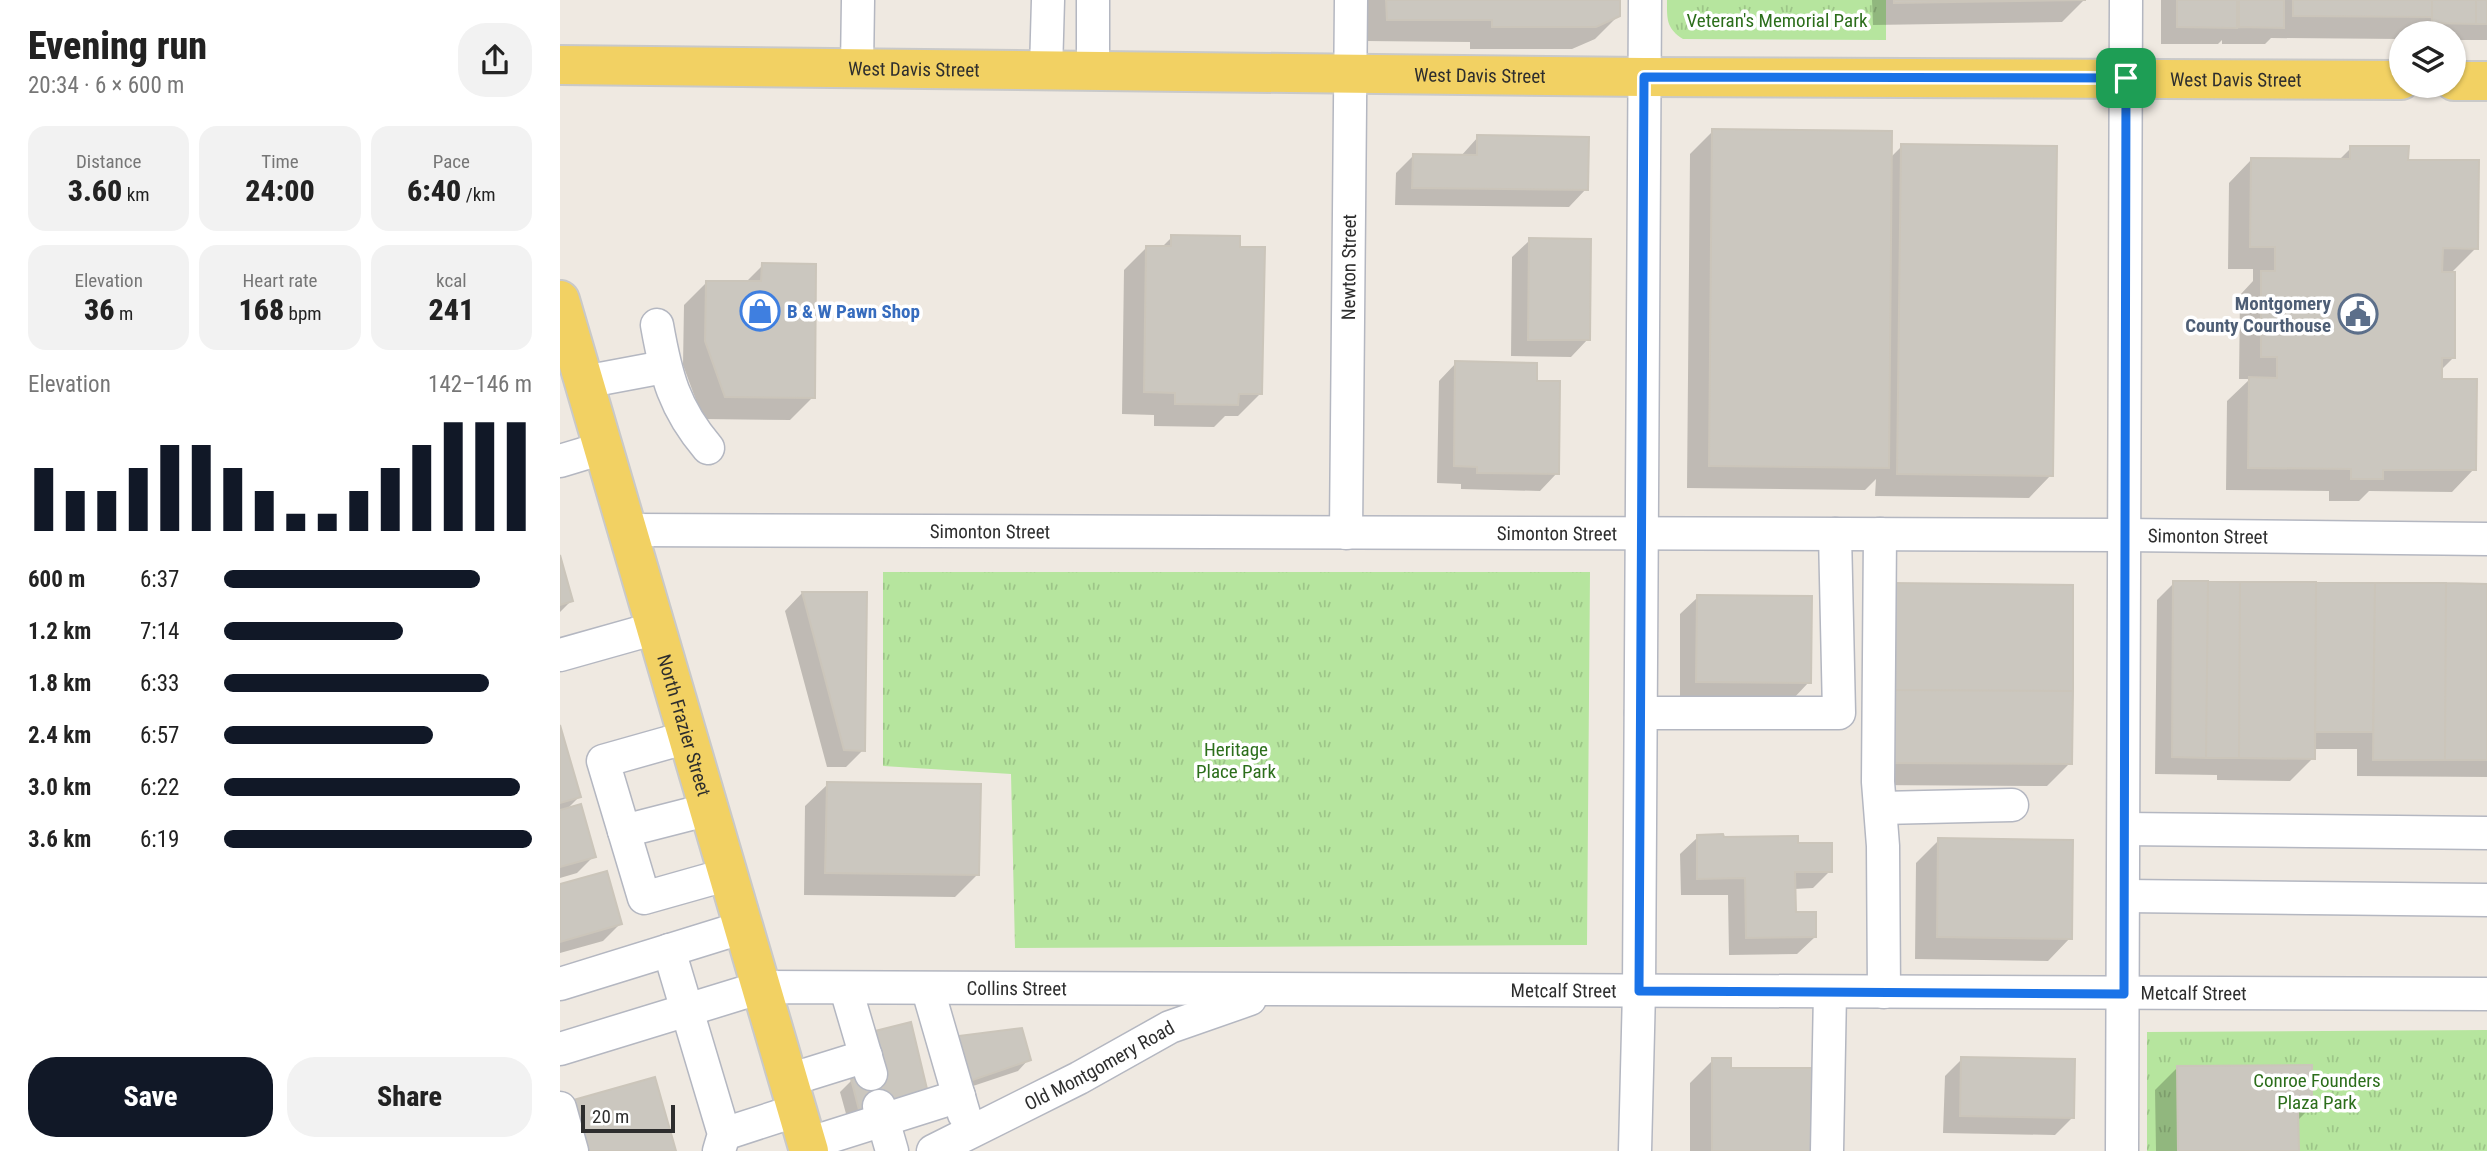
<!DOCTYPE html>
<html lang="en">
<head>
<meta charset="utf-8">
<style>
  :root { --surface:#fff; --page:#f2f2f2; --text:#222; --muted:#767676; --accent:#111827 }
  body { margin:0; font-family:"Roboto Condensed",sans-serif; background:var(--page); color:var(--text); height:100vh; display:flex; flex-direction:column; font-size:26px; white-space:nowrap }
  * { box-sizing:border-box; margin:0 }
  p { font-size:23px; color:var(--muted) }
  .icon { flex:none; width:38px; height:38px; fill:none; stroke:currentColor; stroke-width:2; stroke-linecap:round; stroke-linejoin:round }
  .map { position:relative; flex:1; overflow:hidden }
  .details { display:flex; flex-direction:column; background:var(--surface); width:560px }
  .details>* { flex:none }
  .buttons { position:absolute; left:1829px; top:21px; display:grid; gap:14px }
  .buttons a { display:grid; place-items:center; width:77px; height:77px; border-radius:50%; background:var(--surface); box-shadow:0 2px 5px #0004; font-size:35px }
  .scale { position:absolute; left:21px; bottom:18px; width:94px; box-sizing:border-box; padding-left:7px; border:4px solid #2e2e2e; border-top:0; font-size:19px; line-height:24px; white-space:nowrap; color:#2e2e2e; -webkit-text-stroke:5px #fff; paint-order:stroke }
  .pin { position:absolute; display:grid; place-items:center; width:60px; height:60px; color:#fff; margin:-30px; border-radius:14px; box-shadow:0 4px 10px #0006 }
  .round { display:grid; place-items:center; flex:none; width:74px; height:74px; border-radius:28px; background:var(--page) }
  .summary { display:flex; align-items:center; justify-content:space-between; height:119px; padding:0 28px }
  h1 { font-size:38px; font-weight:800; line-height:52px }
  .figures { display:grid; grid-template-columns:repeat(3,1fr); gap:10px; height:119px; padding:7px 28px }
  .figures div { display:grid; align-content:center; border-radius:18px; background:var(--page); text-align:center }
  .figures b { font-size:30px; font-weight:800 }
  .figures small { font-size:19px; font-weight:400 }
  .figures p { font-size:19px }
  .chart { height:196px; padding:14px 28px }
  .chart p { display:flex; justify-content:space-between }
  .chart svg { width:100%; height:126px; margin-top:7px; stroke:var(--accent); stroke-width:6 }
  .action { display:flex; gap:14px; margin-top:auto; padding:14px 28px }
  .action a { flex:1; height:80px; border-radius:28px; background:var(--accent); color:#fff; font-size:28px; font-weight:800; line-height:80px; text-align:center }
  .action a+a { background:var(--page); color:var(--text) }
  ul { padding:0 28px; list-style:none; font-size:23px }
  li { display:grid; grid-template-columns:112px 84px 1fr; align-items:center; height:52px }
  li i { height:18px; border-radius:9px; background:var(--accent) }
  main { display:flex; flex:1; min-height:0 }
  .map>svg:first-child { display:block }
</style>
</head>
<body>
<main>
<section class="details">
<div class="summary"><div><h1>Evening run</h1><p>20:34 · 6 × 600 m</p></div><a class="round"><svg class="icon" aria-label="share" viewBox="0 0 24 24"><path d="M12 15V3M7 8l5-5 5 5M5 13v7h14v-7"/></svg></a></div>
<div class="figures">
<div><p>Distance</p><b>3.60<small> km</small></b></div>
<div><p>Time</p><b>24:00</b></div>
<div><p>Pace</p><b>6:40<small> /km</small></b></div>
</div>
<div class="figures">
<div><p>Elevation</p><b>36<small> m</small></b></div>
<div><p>Heart rate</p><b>168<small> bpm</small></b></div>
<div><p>kcal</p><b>241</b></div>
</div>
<div class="chart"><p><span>Elevation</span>142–146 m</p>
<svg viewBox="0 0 160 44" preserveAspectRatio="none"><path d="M5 44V22M15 44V30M25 44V30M35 44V22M45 44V14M55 44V14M65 44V22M75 44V30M85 44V38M95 44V38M105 44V30M115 44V22M125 44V14M135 44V6M145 44V6M155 44V6"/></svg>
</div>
<ul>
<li><b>600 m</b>6:37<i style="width:83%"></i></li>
<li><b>1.2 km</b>7:14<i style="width:58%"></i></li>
<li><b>1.8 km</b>6:33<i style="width:86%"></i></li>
<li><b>2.4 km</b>6:57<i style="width:68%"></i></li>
<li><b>3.0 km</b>6:22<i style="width:96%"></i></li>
<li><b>3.6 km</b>6:19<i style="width:100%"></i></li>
</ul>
<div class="action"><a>Save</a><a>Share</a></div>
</section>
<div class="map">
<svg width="1927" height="1151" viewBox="0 0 1927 1151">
  <defs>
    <pattern id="park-tufts" width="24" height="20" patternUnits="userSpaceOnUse" patternTransform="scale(1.75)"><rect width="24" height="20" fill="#b6e59e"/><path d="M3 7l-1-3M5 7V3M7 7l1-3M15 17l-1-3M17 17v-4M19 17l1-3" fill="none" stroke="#9dc588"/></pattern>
  </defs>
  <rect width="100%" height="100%" fill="#efe9e1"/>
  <path fill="url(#park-tufts)" d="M1107,0h219v40l-203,-1c-17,-11 -16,-20 -16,-39z
    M323,572h707l-3,373 -572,3 -4,-174 -128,-8z
    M1927,1030v121h-340v-119z"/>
  <path fill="#0003" d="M804,0h254v16l-23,23 -23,10h-102v-7l-105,-1z
    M1312,0h212l-22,22 -189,3z
    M1601,0h326v40h-33v-7l-39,-1 -14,1v6l-130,-1 -6,6h-43v-4l-4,4h-57z
    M1153,131l177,27 12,-12 149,329 -22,23 -154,-2 1,-17 -11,11 -178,-2 3,-334z
    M918,137l108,52 -17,18 -174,-2 1,-32 17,-17h48z
    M1791,148l56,14 69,86 -26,26 3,84 -12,12v10l33,89 -22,23 -83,-1 -10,10h-30v-10l-103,-1 1,-89 23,-22h-11l1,-84 13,-14v-12h-25l1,-86 22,-23 87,1z
    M612,237l89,156 -23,23h-13l-11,11 -60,-1v-11l-32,-1 2,-144 23,-23 14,1z
    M970,240l58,99 -17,18 -60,-1 1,-99z
    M203,265l50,132 -23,23 -87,-1 -20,-54 1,-60 22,-22h39z
    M896,363l80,20 21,90 -17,18 -79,-2v-5l-24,-1 2,-102z
    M0,562l11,39 -11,11z
    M1614,583l313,3v191l-130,-1v-27h-44v9l-23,23 -73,-1v-5l-62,-1 2,-174z
    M242,593l63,1 -2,156 -17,17h-19l-42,-156z
    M1138,597l111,85 -17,18 -112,-1v-85z
    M1309,608l201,155 -23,23 -179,-1z
    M0,731l19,66 -13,13 28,46 -17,17 -17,5z
    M268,784l149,91 -22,22 -151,-2 1,-89z
    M1138,837l98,8 34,26 -17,17 -19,1v25l21,23 -18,17 -68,1 -1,-60h-47l-1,-41z
    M1379,840l131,98 -22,23 -133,-2 1,-96z
    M0,886l60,38 -17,17 -43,12z
    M398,1038l71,21 -11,12 -63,21 -8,-43z
    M1402,1059l111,58 -18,18 -112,-2 2,-57z
    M1153,1060l17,9 85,82h-125v-68z
    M1617,1068l133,40 -14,14 1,29h-141l-1,-61z
    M292,1080l63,24 -67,17 -8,-29z"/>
  <path fill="#cbc7bf" stroke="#cbc5ba" stroke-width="2" d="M826,0h234v16l-24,11h-104v-7h-105z
    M1334,0h192l-192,3z
    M1617,0h60v28l-60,-1z
    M1679,0h45v28l-45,-1z
    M1733,0h139v17l-139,-1z
    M1872,0h44v24l-44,-1z
    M1916,0h11v24h-11z
    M1152,129l180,2 -3,337 -180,-2z
    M917,135l112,2 -1,53 -176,-2 1,-34 64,1z
    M1341,144l156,2 -4,330 -156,-2z
    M1790,146h59l-1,14h71l-1,89 -35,-1 -1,24h13v86h-13v21h35l-1,91h-93v9h-32v-10l-103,-1 1,-91 28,1v-21h-16v-86h14v-24h-25l1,-89 99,1z
    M611,235l69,1v11h25l-3,147h-23l-1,11 -63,-1v-11l-31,-1 2,-146h25z
    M969,238l62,1 -1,101h-62z
    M202,263l54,1 -1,134 -90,-1 -20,-56 1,-60h55z
    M895,361l82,2v18h23l-1,93 -82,-1v-6l-23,-1z
    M0,555l13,46 -13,4z
    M1613,581h35l-2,177 -34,-1z
    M1648,581l32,1 -1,176h-33z
    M1680,582h76l-1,177 -76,-1z
    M1756,582l59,1 -2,149h-58z
    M1331,583l182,2v106l-183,-1z
    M1815,583h71l-1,177h-72z
    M1886,583l41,1v176h-42z
    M242,592h65l-2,159 -21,-1z
    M1137,595l115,1 -1,87 -115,-1z
    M1330,690l183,1 -1,73 -182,-1z
    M0,725l21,72 -21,6z
    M267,782l154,2 -2,91 -154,-2z
    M21,804l15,53 -36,10v-57z
    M1163,834l1,3 74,-1v7h34v29h-37l1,40h20v25l-70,1 -1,-60 -48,1v-44z
    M1378,838l135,2 -1,99 -135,-2z
    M47,871l15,53 -62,18v-58z
    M351,1022l17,71 -69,17 -8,-31 30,-8 -10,-39z
    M462,1028l9,32 -64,22 -9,-46z
    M1401,1057l114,2 -1,59 -114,-2z
    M1152,1058h19v10h86v83h-105z
    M1752,1065v44h-14l1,42h-121l-1,-85z
    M95,1077l21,74h-91l-15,-50z"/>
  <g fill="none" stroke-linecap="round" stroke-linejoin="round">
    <g stroke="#b4b7c1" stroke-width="35">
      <g id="minor">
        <path d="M533,0v72"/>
        <path d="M297,68l1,-68"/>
        <path d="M486,71l2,-71"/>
        <path d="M97,325c9,51 17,83 51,123"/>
        <path d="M24,382l80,-15"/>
        <path d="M0,461l43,-13"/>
        <path id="s1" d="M68,530l1495,5 364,4"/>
        <path id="s2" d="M786,533l5,-533"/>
        <path d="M1320,534l-2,248 5,64 1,146"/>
        <path d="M0,655l96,-27"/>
        <path d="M1081,713h198l-4,-179"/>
        <path d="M128,737l-85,24 41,137 85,-24"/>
        <path d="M1321,808l131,-3"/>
        <path d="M1564,829l363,4"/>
        <path d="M64,831l86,-22"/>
        <path d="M1564,896l363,4"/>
        <path d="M109,950l55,184 -5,17"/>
        <path d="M0,984l184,-57"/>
        <path d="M286,989l25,85"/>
        <path d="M368,990l36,124"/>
        <path id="s3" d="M0,1049l202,-62 1725,7"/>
        <path d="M229,1080l77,-24"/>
        <path d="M319,1106l13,45"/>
        <path d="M0,1108l12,43"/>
        <path d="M164,1134l74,-24"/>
        <path d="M247,1144l152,-48"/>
        <path id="s4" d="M373,1151l146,-73 91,-51 80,-28"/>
        <path d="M1075,1151l4,-160 6,-991"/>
        <path d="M1267,1151l3,-159"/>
        <path d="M1562,1151l4,-1151"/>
      </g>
    </g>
    <g stroke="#c9c9c9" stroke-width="42">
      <g id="major">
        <path id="s5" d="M0,65l1084,12 757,3"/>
        <path d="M1894,81h33"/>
        <path id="s6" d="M0,300l249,851"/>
      </g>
    </g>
    <use href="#minor" stroke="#fff" stroke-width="32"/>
    <use href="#major" stroke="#f2d163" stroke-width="38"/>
  </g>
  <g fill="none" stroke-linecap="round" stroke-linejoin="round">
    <g stroke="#fff" stroke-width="14">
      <path id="route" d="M1084,77l482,1 -2,916 -485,-3z"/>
    </g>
    <use href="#route" stroke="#1a73e8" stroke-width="9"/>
  </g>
  <defs>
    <g id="shop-ring" transform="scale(2.0125)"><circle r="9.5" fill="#fff" stroke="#3f7fe0" stroke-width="1.5"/><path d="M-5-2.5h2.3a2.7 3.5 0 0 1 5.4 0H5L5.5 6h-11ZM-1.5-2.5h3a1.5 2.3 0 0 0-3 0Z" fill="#3f7fe0"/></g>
    <g id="civic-ring" transform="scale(2.0125)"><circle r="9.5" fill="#fff" stroke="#5c6f8a" stroke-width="1.5"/><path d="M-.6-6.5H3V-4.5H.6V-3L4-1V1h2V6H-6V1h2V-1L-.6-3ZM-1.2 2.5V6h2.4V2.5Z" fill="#5c6f8a"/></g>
  </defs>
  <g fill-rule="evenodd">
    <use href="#shop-ring" x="200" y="311"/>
    <use href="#civic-ring" x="1798" y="314"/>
  </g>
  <g text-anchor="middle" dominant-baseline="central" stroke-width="7" stroke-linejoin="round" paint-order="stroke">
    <g font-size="19" fill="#2c6e1b" stroke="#fff">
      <text x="1217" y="20">Veteran's Memorial Park</text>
      <text x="676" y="749">Heritage<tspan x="676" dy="22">Place Park</tspan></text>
      <text x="1757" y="1080">Conroe Founders<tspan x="1757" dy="22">Plaza Park</tspan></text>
    </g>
    <g font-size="19" fill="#2e2e2e" stroke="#fff">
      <text stroke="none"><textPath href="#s5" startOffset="354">West Davis Street</textPath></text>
      <text stroke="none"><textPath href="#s5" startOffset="920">West Davis Street</textPath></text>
      <text stroke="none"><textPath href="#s5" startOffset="1676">West Davis Street</textPath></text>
      <text stroke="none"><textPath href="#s2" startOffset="266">Newton Street</textPath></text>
      <text stroke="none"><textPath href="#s1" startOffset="362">Simonton Street</textPath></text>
      <text stroke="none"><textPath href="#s1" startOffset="929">Simonton Street</textPath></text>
      <text stroke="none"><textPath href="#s1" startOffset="1580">Simonton Street</textPath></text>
      <text stroke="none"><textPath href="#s6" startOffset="443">North Frazier Street</textPath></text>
      <text stroke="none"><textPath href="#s3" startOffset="466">Collins Street</textPath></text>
      <text stroke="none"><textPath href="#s3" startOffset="1013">Metcalf Street</textPath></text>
      <text stroke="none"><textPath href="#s3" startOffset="1643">Metcalf Street</textPath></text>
      <text stroke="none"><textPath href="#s4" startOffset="187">Old Montgomery Road</textPath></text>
    </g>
    <g font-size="19" font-weight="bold" fill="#4e5e75" stroke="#fff" text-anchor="end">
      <text x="1771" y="303">Montgomery<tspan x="1771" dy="22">County Courthouse</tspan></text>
    </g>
    <g font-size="19" font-weight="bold" fill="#366cbe" stroke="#fff" text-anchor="start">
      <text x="227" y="311">B &amp; W Pawn Shop</text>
    </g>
  </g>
</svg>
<div class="buttons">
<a><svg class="icon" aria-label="layers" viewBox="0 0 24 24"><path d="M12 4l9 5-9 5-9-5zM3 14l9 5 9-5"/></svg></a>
</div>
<div class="scale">20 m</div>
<div class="pin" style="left:1566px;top:78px;background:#1e9e55"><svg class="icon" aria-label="arrive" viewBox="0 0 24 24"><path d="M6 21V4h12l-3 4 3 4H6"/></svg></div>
</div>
</main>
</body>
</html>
